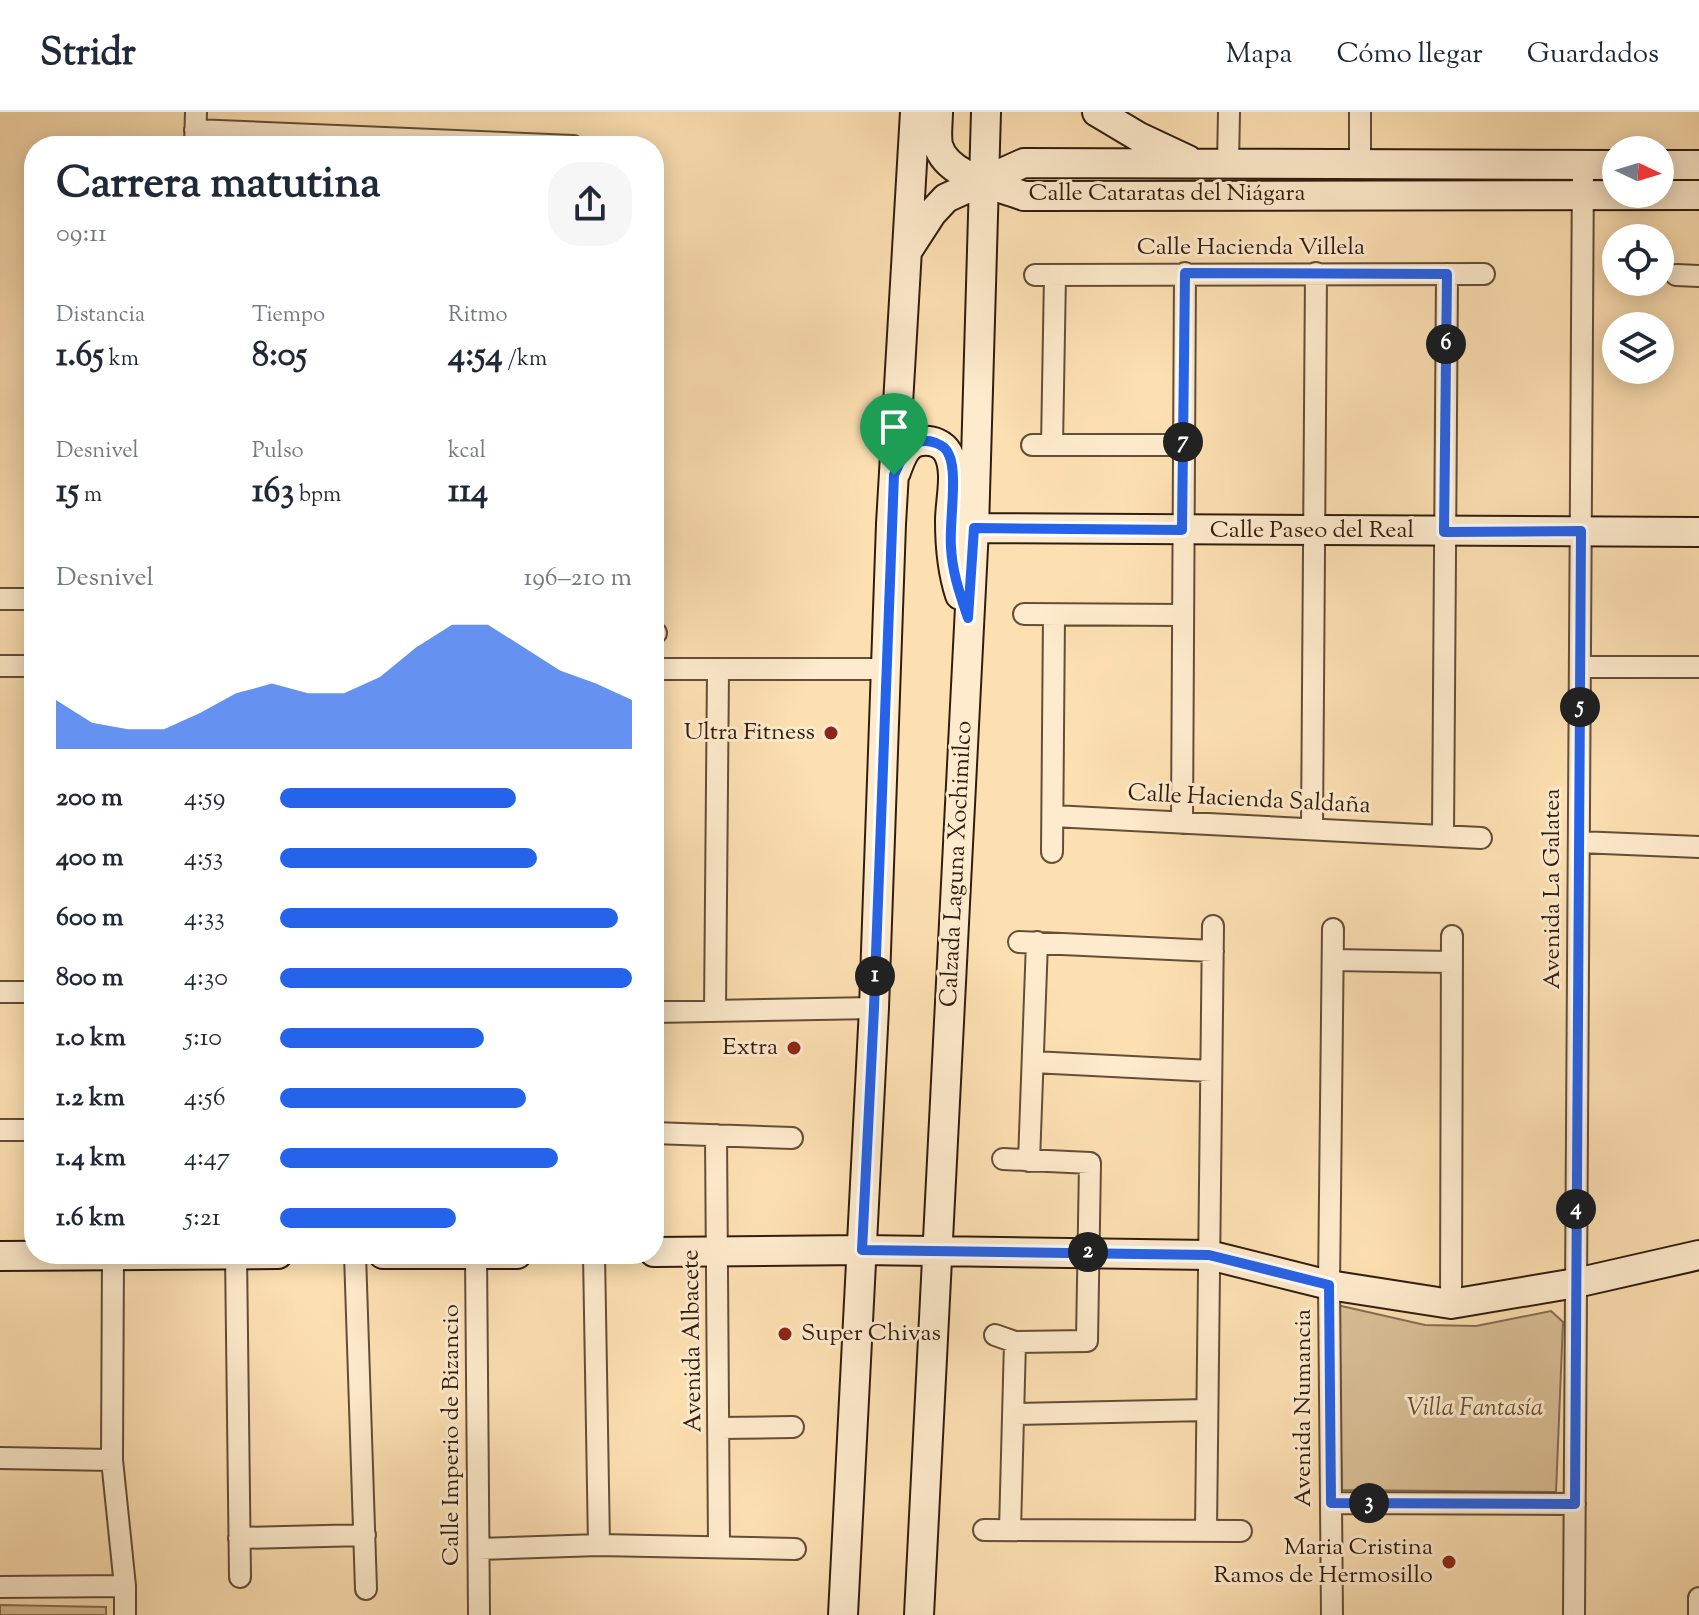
<!DOCTYPE html>
<html lang="es">
<head>
<meta charset="utf-8">
<style>
  :root { --surface:#fff; --page:#f6f6f7; --text:#1f2937; --muted:#747a83; --line:#e0e1e3; --accent:#2563eb }
  body { margin:0; font-family:"Sorts Mill Goudy",serif; background:var(--page); color:var(--text); height:100vh; display:flex; flex-direction:column; font-size:30px; white-space:nowrap }
  * { box-sizing:border-box; margin:0 }
  p { font-size:26px; color:var(--muted) }
  .icon { flex:none; width:44px; height:44px; fill:none; stroke:currentColor; stroke-width:2; stroke-linecap:round; stroke-linejoin:round }
  .map { position:relative; flex:1; overflow:hidden }
  .panel { position:absolute; left:24px; top:24px; width:640px; height:1128px; display:flex; flex-direction:column; background:var(--surface); border-radius:32px; box-shadow:0 4px 20px #0003 }
  .panel>* { flex:none }
  .needle { width:52px; rotate:94deg }
  .controls { position:absolute; left:1602px; top:24px; display:grid; gap:16px }
  .controls a { display:grid; place-items:center; width:72px; height:72px; border-radius:50%; background:var(--surface); box-shadow:0 4px 20px #0003; font-size:40px }
  .pin { position:absolute; display:grid; place-items:center; width:68px; height:68px; color:#fff; margin:-82px -34px; border-radius:50% 50% 50% 0; rotate:-45deg; box-shadow:0 0 8px #0007 }
  .pin .icon { rotate:45deg }
  .km { position:absolute; width:40px; height:40px; margin:-20px; border-radius:50%; background:#222; color:#fff; font-size:22px; line-height:40px; text-align:center }
  .round { display:grid; place-items:center; flex:none; width:84px; height:84px; border-radius:32px; background:var(--page) }
  .overview { display:flex; align-items:center; justify-content:space-between; height:136px; padding:0 32px }
  h1 { font-size:44px; font-weight:800; line-height:60px }
  .figures { display:grid; grid-template-columns:repeat(3,1fr); gap:12px; height:136px; padding:8px 32px }
  .figures div { display:grid; align-content:center }
  .figures b { font-size:34px; font-weight:800 }
  .figures small { font-size:22px; font-weight:400 }
  .figures p { font-size:22px }
  .chart { height:224px; padding:16px 32px }
  .chart p { display:flex; justify-content:space-between }
  .chart svg { width:100%; height:144px; margin-top:8px; fill:var(--accent); opacity:.7 }
  ul { padding:0 32px; list-style:none; font-size:26px }
  li { display:grid; grid-template-columns:128px 96px 1fr; align-items:center; height:60px }
  li i { height:20px; border-radius:10px; background:var(--accent) }
  header { display:flex; align-items:center; gap:48px; box-sizing:border-box; height:112px; padding:0 40px; background:var(--surface); border-bottom:2px solid var(--line) }
  header strong { font-size:38px }
  nav { display:flex; gap:44px; margin-inline-start:auto; font-size:28px }
  .map>svg:first-child { display:block }
</style>
</head>
<body>
<header>
<strong>Stridr</strong>
<nav><a>Mapa</a><a>Cómo llegar</a><a>Guardados</a></nav>
</header>
<div class="map">
<svg width="1699" height="1503" viewBox="0 0 1699 1503">
  <rect width="100%" height="100%" fill="#fde0b2"/>
  <filter id="stains"><feTurbulence type="fractalNoise" baseFrequency=".0025" numOctaves="4"/><feColorMatrix values="0 0 0 0 .2 0 0 0 0 .09 0 0 0 0 .02 0 0 0 .5 -.17"/></filter>
  <radialGradient id="worn" r=".72"><stop offset=".6" stop-color="#630" stop-opacity="0"/><stop offset="1" stop-color="#630" stop-opacity=".3"/></radialGradient>
  <path fill="#dabf96" stroke="#866e52" stroke-width="2" d="M1337,1193l88,20 51,1 75,-15 12,11 -7,170 -214,-2z
    M0,1493l106,2v8h-106z"/>
  <g fill="none" stroke-linecap="round" stroke-linejoin="round">
    <g stroke="#644e37" stroke-width="24">
      <path id="street" d="M195,18l378,16
        M195,34l1,-34
        M1228,52l1,-52
        M1360,53v-53
        M1035,163l449,-1
        M1676,163l23,1
        M1032,333h151
        M1052,333l3,-170
        M0,487h34
        M1024,502l158,1
        M654,521h2
        M0,554h34
        M1580,555h119
        M654,557h233
        M1053,704l428,22
        M1182,711l3,-550
        M1312,717l4,-556
        M1443,723l4,-561
        M1579,730l120,5
        M1052,740l2,-237
        M1019,830l194,9
        M1333,848l118,2
        M0,880h34
        M715,899l3,-341
        M654,900l220,-4
        M1033,950l178,9
        M0,1018h34
        M654,1021l138,5
        M716,1023l3,412
        M1029,1049l8,-219
        M113,1142l-1,206 13,126v29
        M236,1142l4,323
        M355,1142l11,335
        M476,1142l3,361
        M594,1142l5,291
        M1451,1192l1,-368
        M995,1223l20,7 72,-1 3,-178 -87,-4
        M1014,1302l193,-4
        M720,1316l73,-1
        M0,1346l112,2
        M1331,1391l244,1
        M984,1418l257,1
        M1010,1418l5,-188
        M1206,1419l7,-605
        M239,1426l126,-3
        M479,1437l120,-4 196,4
        M0,1475l125,-1
        M1332,1503l-3,-330 4,-356
        M1574,1503l9,-1451
        M1699,1503v-17"/>
    </g>
    <g stroke="#311d0e" stroke-width="32">
      <path id="secondary" d="M938,0c0,10 -2,23 0,33 8,31 59,41 86,51l675,-1
        M1097,0l42,25 49,23
        M1660,53h39
        M908,138l24,-37 14,-15 78,-35 592,2
        M896,360c5,-14 10,-30 26,-31 11,-1 21,3 26,12 10,19 2,47 2,68 0,25 2,50 10,74
        M974,416l725,4
        M654,1140l208,-2 347,5 120,30 122,19 125,-21 123,-28
        M383,1142h134
        M0,1144l278,-2
        M843,1503l31,-607 17,-484 24,-412
        M919,1503l55,-1087 12,-416"/>
    </g>
    <use href="#street" stroke="#feebcd" stroke-width="20"/>
    <use href="#secondary" stroke="#feebcd" stroke-width="28"/>
  </g>
  <g fill="none" stroke-linecap="round" stroke-linejoin="round">
    <g stroke="#fff" stroke-width="16">
      <path id="route" d="M1185,161l262,1 -3,258 137,-1 -6,973 -244,-1 -2,-218 -120,-30 -347,-5 12,-242 20,-533c9,-20 17,-41 42,-32 7,3 10,5 13,12 9,18 0,69 2,92 1,25 9,47 17,71l6,-90 208,2z"/>
    </g>
    <use href="#route" stroke="#2563eb" stroke-width="10"/>
  </g>
  <g fill="#8f2418" stroke="#feebcd" stroke-width="3">
    <circle cx="831" cy="621" r="8"/>
    <circle cx="794" cy="936" r="8"/>
    <circle cx="785" cy="1222" r="8"/>
    <circle cx="1449" cy="1450" r="8"/>
  </g>
  <g text-anchor="middle" dominant-baseline="central" stroke-width="6" stroke-linejoin="round" paint-order="stroke">
    <g font-size="24" fill="#311d0e" stroke="#feebcd">
      <text x="1167" y="82">Calle Cataratas del Niágara</text>
      <text x="1251" y="136">Calle Hacienda Villela</text>
      <text x="1312" y="419">Calle Paseo del Real</text>
      <text transform="translate(1249 688) rotate(3)">Calle Hacienda Saldaña</text>
      <text transform="translate(957 752) rotate(-87)">Calzada Laguna Xochimilco</text>
      <text transform="translate(1553 777) rotate(-90)">Avenida La Galatea</text>
      <text transform="translate(693 1229) rotate(-91)">Avenida Albacete</text>
      <text transform="translate(1304 1296) rotate(-90)">Avenida Numancia</text>
      <text transform="translate(452 1323) rotate(-90)">Calle Imperio de Bizancio</text>
    </g>
    <g font-size="24" fill="#311d0e" stroke="#feebcd" text-anchor="end">
      <text x="815" y="621">Ultra Fitness</text>
      <text x="778" y="936">Extra</text>
      <text x="801" y="1222" text-anchor="start">Super Chivas</text>
      <text x="1433" y="1436">Maria Cristina<tspan x="1433" dy="28">Ramos de Hermosillo</tspan></text>
    </g>
    <g font-size="24" font-style="italic" fill="#644e37" stroke="#feebcd">
      <text x="1475" y="1297">Villa Fantasía</text>
    </g>
  </g>
  <rect width="100%" height="100%" filter="url(#stains)"/>
  <rect width="100%" height="100%" fill="url(#worn)"/>
</svg>
<div class="controls">
<a><svg class="needle" viewBox="-14 -14 28 28"><path d="M0-13l5 13h-10z" fill="#e53935"/><path d="M0 13l5-13h-10z" fill="#747a83"/></svg></a>
<a><svg class="icon" aria-label="locate" viewBox="0 0 24 24"><circle cx="12" cy="12" r="6"/><path d="M12 2v4M12 18v4M2 12h4M18 12h4"/></svg></a>
<a><svg class="icon" aria-label="layers" viewBox="0 0 24 24"><path d="M12 4l9 5-9 5-9-5zM3 14l9 5 9-5"/></svg></a>
</div>
<div class="pin" style="left:894px;top:363px;background:#1e9e55"><svg class="icon" aria-label="arrive" viewBox="0 0 24 24"><path d="M6 21V4h12l-3 4 3 4H6"/></svg></div>
<b class="km" style="left:875px;top:864px">1</b>
<b class="km" style="left:1088px;top:1140px">2</b>
<b class="km" style="left:1369px;top:1391px">3</b>
<b class="km" style="left:1576px;top:1097px">4</b>
<b class="km" style="left:1580px;top:595px">5</b>
<b class="km" style="left:1446px;top:232px">6</b>
<b class="km" style="left:1183px;top:330px">7</b>
<section class="panel">
<div class="overview"><div><h1>Carrera matutina</h1><p>09:11</p></div><a class="round"><svg class="icon" aria-label="share" viewBox="0 0 24 24"><path d="M12 15V3M7 8l5-5 5 5M5 13v7h14v-7"/></svg></a></div>
<div class="figures">
<div><p>Distancia</p><b>1.65<small> km</small></b></div>
<div><p>Tiempo</p><b>8:05</b></div>
<div><p>Ritmo</p><b>4:54<small> /km</small></b></div>
</div>
<div class="figures">
<div><p>Desnivel</p><b>15<small> m</small></b></div>
<div><p>Pulso</p><b>163<small> bpm</small></b></div>
<div><p>kcal</p><b>114</b></div>
</div>
<div class="chart"><p><span>Desnivel</span>196–210 m</p>
<svg viewBox="0 0 160 44" preserveAspectRatio="none"><path d="M0 44V29L10 36L20 38L30 38L40 33L50 27L60 24L70 27L80 27L90 22L100 13L110 6L120 6L130 13L140 20L150 24L160 29V44z"/></svg>
</div>
<ul>
<li><b>200 m</b>4:59<i style="width:67%"></i></li>
<li><b>400 m</b>4:53<i style="width:73%"></i></li>
<li><b>600 m</b>4:33<i style="width:96%"></i></li>
<li><b>800 m</b>4:30<i style="width:100%"></i></li>
<li><b>1.0 km</b>5:10<i style="width:58%"></i></li>
<li><b>1.2 km</b>4:56<i style="width:70%"></i></li>
<li><b>1.4 km</b>4:47<i style="width:79%"></i></li>
<li><b>1.6 km</b>5:21<i style="width:50%"></i></li>
</ul>
</section>
</div>
</body>
</html>
